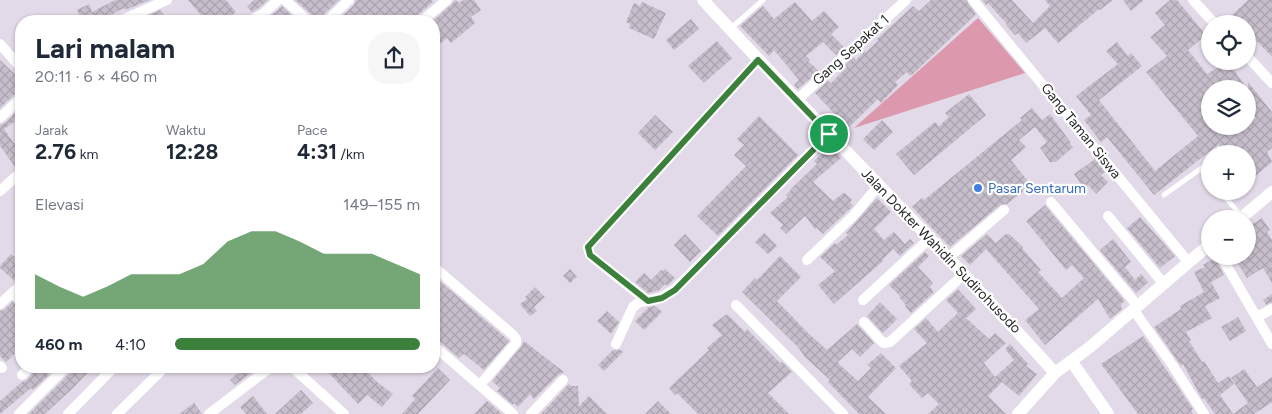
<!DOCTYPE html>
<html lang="id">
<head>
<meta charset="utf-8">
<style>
  :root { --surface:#fff; --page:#f6f6f7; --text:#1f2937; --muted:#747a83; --accent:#3b813c }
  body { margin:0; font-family:Figtree,sans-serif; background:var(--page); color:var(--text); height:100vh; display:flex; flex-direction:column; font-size:19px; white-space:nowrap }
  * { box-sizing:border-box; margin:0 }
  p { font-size:16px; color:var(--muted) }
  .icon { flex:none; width:28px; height:28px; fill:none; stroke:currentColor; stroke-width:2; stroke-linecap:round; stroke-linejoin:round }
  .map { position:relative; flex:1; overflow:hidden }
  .panel { position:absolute; left:15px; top:15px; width:425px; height:358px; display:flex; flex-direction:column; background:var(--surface); border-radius:20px; box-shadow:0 1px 4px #0004 }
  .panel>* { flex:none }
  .fabs { position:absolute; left:1201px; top:15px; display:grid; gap:10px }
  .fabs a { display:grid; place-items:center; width:55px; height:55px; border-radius:50%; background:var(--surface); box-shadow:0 1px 4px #0004; font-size:25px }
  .pin { position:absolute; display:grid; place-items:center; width:42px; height:42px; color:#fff; margin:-21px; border:2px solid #fff; border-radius:50%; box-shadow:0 1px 5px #0007 }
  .round { display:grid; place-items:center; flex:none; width:52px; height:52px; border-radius:20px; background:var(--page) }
  .headline { display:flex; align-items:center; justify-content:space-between; height:85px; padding:0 20px }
  h1 { font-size:28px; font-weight:700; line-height:38px }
  .figures { display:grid; grid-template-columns:repeat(3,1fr); gap:8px; height:85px; padding:5px 20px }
  .figures div { display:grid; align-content:center }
  .figures b { font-size:21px; font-weight:700 }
  .figures small { font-size:14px; font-weight:400 }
  .figures p { font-size:14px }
  .chart { height:140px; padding:10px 20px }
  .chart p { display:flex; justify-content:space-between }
  .chart svg { width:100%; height:90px; margin-top:5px; fill:var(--accent); opacity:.7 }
  ul { padding:0 20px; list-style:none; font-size:16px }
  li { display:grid; grid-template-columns:80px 60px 1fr; align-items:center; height:38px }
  li i { height:12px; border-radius:6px; background:var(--accent) }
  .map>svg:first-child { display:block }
</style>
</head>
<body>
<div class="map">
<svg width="1272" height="414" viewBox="0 0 1272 414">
  <defs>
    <pattern id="building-cross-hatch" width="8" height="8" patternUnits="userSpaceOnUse" patternTransform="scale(1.25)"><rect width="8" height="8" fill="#c6becb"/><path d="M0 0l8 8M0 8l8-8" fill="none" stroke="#aaa3ae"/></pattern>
  </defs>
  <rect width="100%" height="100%" fill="#e2d9e9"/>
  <path fill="#dc98ad" d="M978,18l47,55 -171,55z"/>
  <path fill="url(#building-cross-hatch)" d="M115,0h35l-25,10 -1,-2 -25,13h-17l-5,-11 12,-6 3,8z
    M188,0h38l10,12 -12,9h-18z
    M254,0h14l-9,8 -7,4 -5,-6z
    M295,0h44l-17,16 -2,5h-5l-2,-5z
    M356,0h75l2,2 -22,19h-30l-4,-6 -4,4 -5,-5 -8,7h-23l17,-16z
    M456,0l3,3 4,-3h11l7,10 -10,7 4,6 -24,20 -4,-5 -13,11 -1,-28z
    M931,0h35l10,14 -64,61h-3l-2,-3 -12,10 3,3 -17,18 -3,-4 -30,29 -33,-35 13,-12 3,2 16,-16 -2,-2 9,-8 2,3 9,-9 1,1 12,-11 -1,-2 36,-33 6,5z
    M982,0h30l21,23 17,-17 -5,-6h68l-13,10 -1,-1 -41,34 -13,-15 -19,15 -8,-10 -3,2 -9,-10 1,-1 -19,-21 -2,2z
    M1123,0h21l-13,11z
    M1170,0h7l29,35 -18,15 19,24 21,-13 19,28h-37v37h38l8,-8 -8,-10v-26l24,30v36l-5,4 5,10 -20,17 -4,-6v-19h-20l-1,-5 -5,-1 -3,-4 -65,51 -47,-58 -6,5 -17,-22 7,-5 -15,-19 42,-32 -12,-13 11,-9 11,14 3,-3 11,13 -43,34 56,71 43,-35 -52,-64 21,-16 -17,-19 15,-12 -10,-12z
    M1248,0h24v57l-15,-16 -3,2 -6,-6v-13h-12l-6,-7z
    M642,2l24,11 -12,26 -25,-11 1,-4 -4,-2 8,-19 6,3z
    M795,2l17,19 12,-10 15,16 -8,7 13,13 -8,8 -13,-13 -17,14 4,4 -2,1 11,10 -21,18 -4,-4 5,-5 -25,-30 -5,6 -29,-30 23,-20 11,13z
    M282,6l16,15h-34l3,-2z
    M160,10l9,11h-29l3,-3z
    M691,19l8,10 -25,21 -8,-10z
    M717,41l15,17 -28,25 -16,-17z
    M0,60l21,20v11l-5,2 -16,15z
    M969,94l17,21 -72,60 -18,-21 39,-32 4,4 10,-9 -4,-4z
    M21,107v10l-17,12 12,17 2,-2 3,3v16l-5,5 -16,-22v-21l5,-2z
    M1032,108l10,12 8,-6 21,29 -1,1 3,3 -17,15h-6l-10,-14 7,-6 -12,-15 -16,13 7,7 -15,13 20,25 -24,19 -7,1 -50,42 -38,-40 10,-9 2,2 98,-80 -2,-2z
    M655,115l18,17 -18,18 -17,-17z
    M759,116l39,39 -80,81 -21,-20 49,-50 -12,-11 10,-10 -7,-6z
    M882,120l11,12 -19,18 -11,-11z
    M830,146l11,12 -27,23v2l19,18 10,-8 3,1 6,6 -2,2 3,4 -30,28 -6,-6 -2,1 -10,-13 -19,18 -6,-6 3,-3 -13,-12 18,-16 -2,-2 5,-5v-1l26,-25 -3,-3z
    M1095,159l10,13 -4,3 7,7 -12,12 -8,-9 -4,3 -10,-14z
    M877,198l14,14 -17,17 10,11 10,-8 11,12 5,-5 4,4 -14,13 -7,-7 -11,11 1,1 -49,43 -16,-19 17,-14 -15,-14 15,-14 1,2 12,-10 -2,-2z
    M1045,205l80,96 -4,3 1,5 -12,10 -12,-20 -53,46 -20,-25 14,-11 -53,-60 -16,16 -9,-9 26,-22 9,9 10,-9h3l14,13 -1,1 19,22 -3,2 24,26 22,-20 -12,-13 -6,5 -40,-49z
    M1140,217l35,39 -15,12 -33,-40z
    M1262,218l8,12 -3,2 5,8v43l-9,-15 -16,10 -14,-22h15v-21l7,-5 -4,-5z
    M764,233l13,13 -9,8 -13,-12z
    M685,234l16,17 -11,11 -16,-17z
    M1113,239l18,23 -6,5 10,13 6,-6 7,8 -12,11 -36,-43z
    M925,252l4,4 -11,11 15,16 -3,4 4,5 -23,21 -6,-7 1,-1 -7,-8 1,-1 -11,-11z
    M11,254l10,9v15l-6,3 -15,-13v-2z
    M780,256l21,21 -24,24 31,32 19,17 30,-26 17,19 -14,14 -8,-8 -14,13 2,3 18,16 13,-13 -4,-3 14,-12 15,15 -28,29 18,17h-27l-31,-32 2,-2 -25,-23 -7,-10 -56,-55 13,-14 2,2z
    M1215,258l9,17 -13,7 9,16 -15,8 7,12 -26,14 5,8 -2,1 13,21 2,-1 14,22 11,-7 5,8 -14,11 13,19 15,-11 -17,-25 13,-9 13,18 15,-10v25l-18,12h-39l-11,-16 -2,1 -19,-35 -2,2 -27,-39 27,-18 -1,-3 24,-14 -10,-20 11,-5 -2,-2z
    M570,269l7,8 -7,6 -7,-7z
    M665,269l10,9 -8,8 -2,-2 -7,7 -10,2 -13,-11 9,-9 7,7 10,-10 2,1z
    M436,278l73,63 -25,29 -20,-16 -5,4 -25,-22v-56z
    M535,287l10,10 -11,10 3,4 -7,5 -10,-12 7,-5 -2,-2z
    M958,289l18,20 -10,9 23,21 6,-6 11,10 -22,20 11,14 19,-17 -9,-11 5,-5 18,20 -2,2 11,8 -18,22 -17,-14 -14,14 18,18h-78l11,-10 -11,-11 -6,5 -13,-14 3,-3 -13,-15 28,-23 -13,-14 12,-11 12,14 20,-19 -12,-13z
    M1272,294v8l-6,3 -3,-5z
    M12,302l9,6v40l-15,14 -6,-6v-45l5,-2z
    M880,302l17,17 -14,14 -16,-17z
    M655,306l7,6 -18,18 -9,-9 14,-14z
    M607,311l12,11 -8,12 -14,-13z
    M727,314l18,18 2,-3 33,34 2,-1 10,10 -24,21 21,21h-91l-21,-21 -2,2 -6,-7 40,-38 -2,-2 15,-13 -10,-10z
    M1238,317l8,14 -16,10 -9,-14z
    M1143,336l50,73 -2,2 2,3h-55l-37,-50z
    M524,341l40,31 -6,3 -24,24 -4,-5 -12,13 -4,-4 -1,2 -16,-14 3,-3 -8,-7 29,-34z
    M613,350h7l3,2 -19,19 -6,-6z
    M56,366l-9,7 2,2 -16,15 -2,-2 -31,26v-13l22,-19 5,-2 11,-13z
    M77,366h17l-20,21 -29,27h-16z
    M246,366h14l-25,19 -5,-5z
    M322,366h40l15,16 16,12 -11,13 -15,-12 -9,9z
    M438,368l12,12 -32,34h-16l13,-15 -3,-3z
    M569,384l2,2h7l1,20 10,-10 18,18h-66z
    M301,390l12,13 -12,11h-26z
    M253,396l14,18h-21l-6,-7z
    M487,401l15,13h-28z
    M658,401l13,13h-26z
    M194,403l8,11h-23z"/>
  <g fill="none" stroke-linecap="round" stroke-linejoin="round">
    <path stroke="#fff" stroke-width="5" d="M730,29l33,-29
      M1221,154l3,-2
      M1201,169l9,11
      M1220,191l22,26
      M1164,195l46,-33"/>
    <path stroke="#fff" stroke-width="10" d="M285,0l23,21
      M973,0l216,263
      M1193,0l22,24
      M120,21l47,-21
      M249,21l14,-7 15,-14
      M327,21l22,-21
      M422,21l25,-21
      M0,44l21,24
      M1248,57l24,26
      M797,100l109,-100
      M0,118l21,-20
      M0,191l21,-19
      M1051,202l86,103
      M1108,216l55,67
      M1221,256l51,88
      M948,258l56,-48
      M807,260l47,-45 25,-30
      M434,267l79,68 3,4v4l-36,42
      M13,293l8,8
      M863,300l67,-62
      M647,301l-57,-46 -2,-8 170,-187
      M0,304l21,-19
      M736,305l107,109
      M1133,309l40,57 31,48
      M1257,317l15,-8
      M864,322l17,19 3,2 6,-1 74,-68
      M616,344l17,-37 5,-4 24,-6 13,-8 154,-155
      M434,346l79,68
      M0,366l2,2
      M291,366l53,48
      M22,375l9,-9
      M19,414l48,-48
      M68,414l47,-48
      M117,414l49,-48
      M209,414l63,-48
      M531,414l32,-34"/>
    <path stroke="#fff" stroke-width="12" d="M703,0c116,126 238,246 352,373
      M1240,219l32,-27
      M1072,362l36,52
      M1018,414l37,-41 35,-26 120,-103"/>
  </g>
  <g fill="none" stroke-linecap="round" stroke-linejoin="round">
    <g stroke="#fff" stroke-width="10">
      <path id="route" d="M758,60l71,74 -154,156 -13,8 -14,3 -58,-46 -2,-8z"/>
    </g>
    <use href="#route" stroke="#3b813c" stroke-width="6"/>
  </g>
  <circle fill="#3f7fe0" stroke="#fff" stroke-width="2" cx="978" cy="188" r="5"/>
  <g text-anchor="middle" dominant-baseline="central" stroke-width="4.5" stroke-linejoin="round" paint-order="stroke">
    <g font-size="14" fill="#272727" stroke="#fff">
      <text transform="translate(851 50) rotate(-42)">Gang Sepakat 1</text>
      <text transform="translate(1081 131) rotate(51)">Gang Taman Siswa</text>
      <text transform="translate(941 251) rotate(46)">Jalan Dokter Wahidin Sudirohusodo</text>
    </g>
    <g font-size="14" fill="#366cbe" stroke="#fff" text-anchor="start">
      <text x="988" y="188">Pasar Sentarum</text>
    </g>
  </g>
</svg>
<div class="fabs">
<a><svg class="icon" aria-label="locate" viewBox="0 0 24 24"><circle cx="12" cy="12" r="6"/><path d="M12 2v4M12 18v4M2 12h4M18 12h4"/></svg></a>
<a><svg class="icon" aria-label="layers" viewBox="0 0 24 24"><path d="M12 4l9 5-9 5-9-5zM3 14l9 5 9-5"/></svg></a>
<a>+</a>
<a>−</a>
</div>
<div class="pin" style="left:829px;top:134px;background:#1e9e55"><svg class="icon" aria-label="arrive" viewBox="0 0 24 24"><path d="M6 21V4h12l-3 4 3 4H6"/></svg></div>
<section class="panel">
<div class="headline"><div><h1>Lari malam</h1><p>20:11 · 6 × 460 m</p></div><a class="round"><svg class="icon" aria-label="share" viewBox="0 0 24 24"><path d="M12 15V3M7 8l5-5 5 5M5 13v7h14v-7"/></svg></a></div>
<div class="figures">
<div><p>Jarak</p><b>2.76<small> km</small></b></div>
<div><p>Waktu</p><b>12:28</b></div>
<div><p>Pace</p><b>4:31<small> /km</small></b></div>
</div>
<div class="chart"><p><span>Elevasi</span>149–155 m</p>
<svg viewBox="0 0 160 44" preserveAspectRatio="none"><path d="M0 44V27L10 33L20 38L30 33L40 27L50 27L60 27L70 22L80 11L90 6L100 6L110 11L120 17L130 17L140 17L150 22L160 27V44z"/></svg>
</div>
<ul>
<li><b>460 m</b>4:10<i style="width:100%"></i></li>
</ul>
</section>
</div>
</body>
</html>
